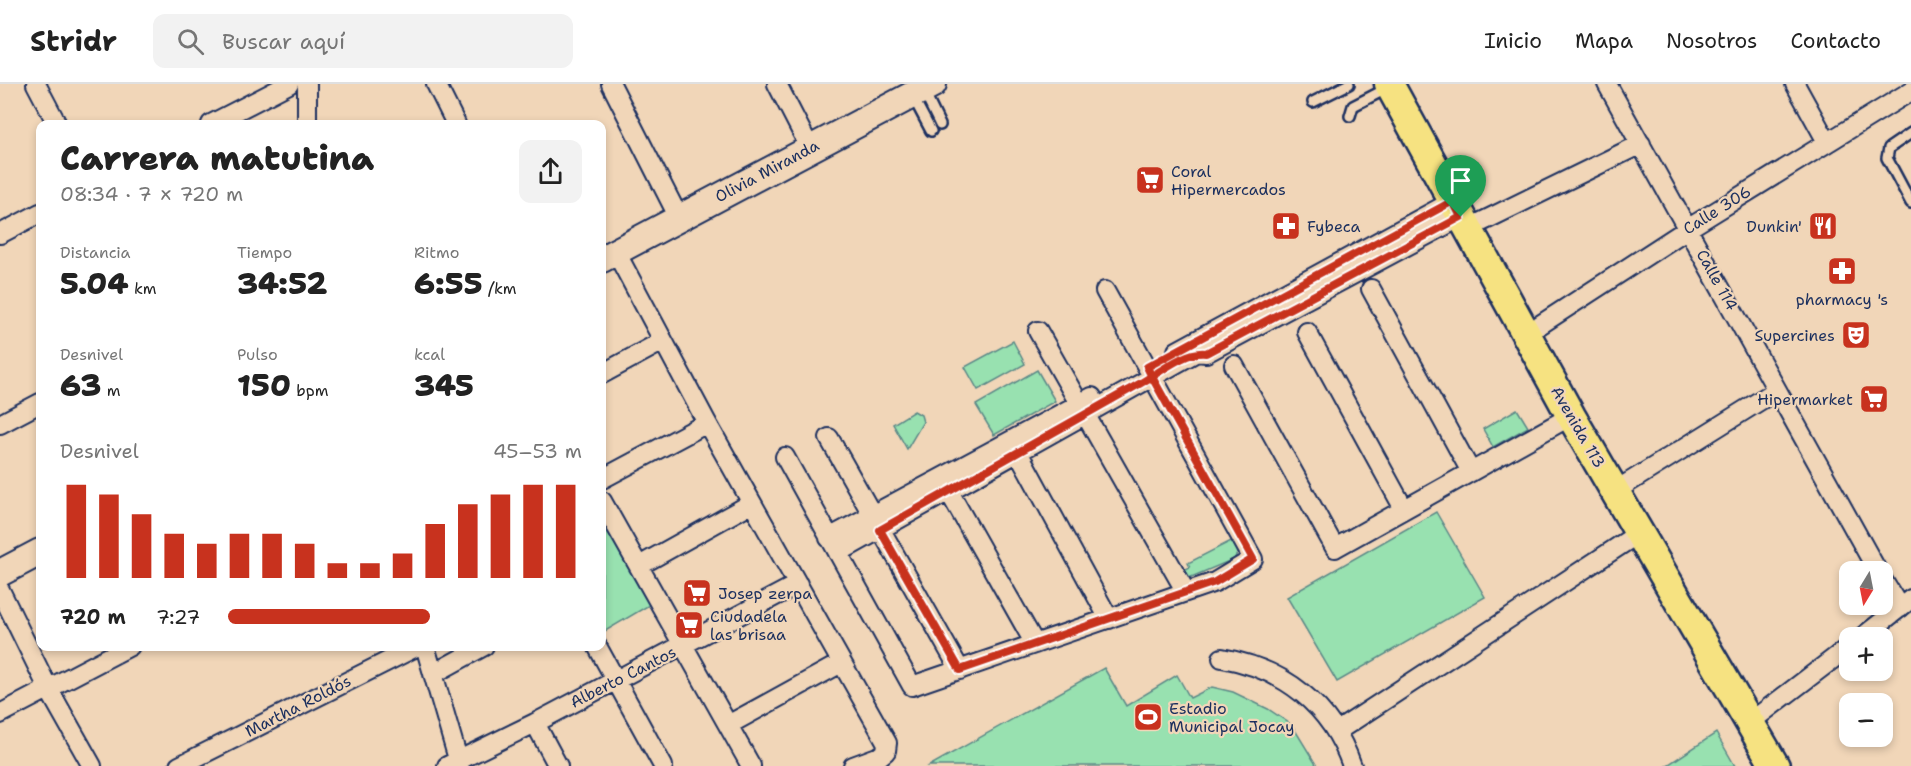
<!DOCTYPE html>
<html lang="es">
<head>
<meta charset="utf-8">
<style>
  :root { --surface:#fff; --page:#f2f2f2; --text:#222; --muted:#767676; --line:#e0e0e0; --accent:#c8321e }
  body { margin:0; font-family:"Shantell Sans",sans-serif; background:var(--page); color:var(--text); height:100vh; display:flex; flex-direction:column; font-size:22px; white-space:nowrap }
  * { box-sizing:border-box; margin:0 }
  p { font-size:20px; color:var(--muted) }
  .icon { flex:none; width:33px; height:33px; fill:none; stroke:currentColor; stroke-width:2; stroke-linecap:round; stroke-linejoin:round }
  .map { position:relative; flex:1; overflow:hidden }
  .drawer { position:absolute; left:36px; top:36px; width:570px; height:531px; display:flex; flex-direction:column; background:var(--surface); border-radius:12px; box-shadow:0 3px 9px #0003 }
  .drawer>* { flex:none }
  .needle { width:39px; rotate:190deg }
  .tools { position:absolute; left:1839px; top:477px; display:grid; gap:12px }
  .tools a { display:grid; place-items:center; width:54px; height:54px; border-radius:12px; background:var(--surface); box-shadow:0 3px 9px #0003; font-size:30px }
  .pin { position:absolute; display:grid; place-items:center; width:51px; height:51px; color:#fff; margin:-62px -26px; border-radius:50% 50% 50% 0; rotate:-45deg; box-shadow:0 0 6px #0007 }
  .pin .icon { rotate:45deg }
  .round { display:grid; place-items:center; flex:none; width:63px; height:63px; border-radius:12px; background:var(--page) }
  .headline { display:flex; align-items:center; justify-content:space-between; height:102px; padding:0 24px }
  h1 { font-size:33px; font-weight:800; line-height:45px }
  .figures { display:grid; grid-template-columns:repeat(3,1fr); gap:9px; height:102px; padding:6px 24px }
  .figures div { display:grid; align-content:center }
  .figures b { font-size:30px; font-weight:800 }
  .figures small { font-size:16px; font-weight:400 }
  .figures p { font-size:16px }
  .chart { height:168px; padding:12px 24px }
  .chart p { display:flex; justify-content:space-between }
  .chart svg { width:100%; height:108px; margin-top:6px; stroke:var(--accent); stroke-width:6 }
  ul { padding:0 24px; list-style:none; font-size:20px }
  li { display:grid; grid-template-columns:96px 72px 1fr; align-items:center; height:45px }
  li i { height:15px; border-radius:8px; background:var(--accent) }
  header { display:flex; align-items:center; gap:36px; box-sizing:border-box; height:84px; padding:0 30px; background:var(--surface); border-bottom:2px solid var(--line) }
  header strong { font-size:28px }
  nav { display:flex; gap:33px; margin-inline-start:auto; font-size:21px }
  .search { width:420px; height:54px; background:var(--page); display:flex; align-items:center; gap:15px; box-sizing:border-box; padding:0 21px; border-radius:12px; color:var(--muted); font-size:22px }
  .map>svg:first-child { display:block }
</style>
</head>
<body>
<header>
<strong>Stridr</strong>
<div class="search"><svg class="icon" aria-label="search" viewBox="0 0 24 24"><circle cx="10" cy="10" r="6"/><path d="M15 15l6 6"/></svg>Buscar aquí</div>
<nav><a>Inicio</a><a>Mapa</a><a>Nosotros</a><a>Contacto</a></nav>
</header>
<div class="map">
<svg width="1911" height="682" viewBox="0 0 1911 682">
  <rect width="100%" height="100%" fill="#f1d6b8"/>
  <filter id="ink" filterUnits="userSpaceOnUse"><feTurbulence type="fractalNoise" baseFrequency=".0167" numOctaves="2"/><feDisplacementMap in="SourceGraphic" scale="12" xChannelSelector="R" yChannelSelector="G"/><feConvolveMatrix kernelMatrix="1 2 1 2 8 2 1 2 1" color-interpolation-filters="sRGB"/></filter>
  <g filter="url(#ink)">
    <path fill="#98e1b0" stroke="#5a8887" stroke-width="1.5" d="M1013,257l12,23 -47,26 -13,-23z
      M1037,286l18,31 -61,34 -18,-30z
      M1517,325l11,18 -35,20 -10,-18z
      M914,327l7,4 2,7 -16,27 -14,-25z
      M1436,428l49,85 -148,85 -50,-85z
      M607,445l44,75 -49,29v-100z
      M1233,456l5,12 -4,7 -45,19 -5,-8 6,-3 -2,-4z
      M1104,584l22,38 51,-31 13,23 22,-11 21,5 35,17 24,16 25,41h-388z
      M1716,649l19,33h-69z"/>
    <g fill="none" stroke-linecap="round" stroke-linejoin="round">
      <g stroke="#1b2f5e" stroke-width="14">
        <path id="lane" d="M923,6l17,35
          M913,13l18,34
          M1313,18l36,-18
          M1350,32l3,-10 33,-17
          M1911,49l-22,15 -2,10 24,45"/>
      </g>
      <g stroke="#1b2f5e" stroke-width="22">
        <path id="street" d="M36,0l21,40
          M307,0v40
          M436,0l20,40
          M611,0l68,134
          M777,0l33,64
          M1607,0l271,488
          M1795,0l32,58
          M211,40l78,-40
          M1467,145l174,-85
          M0,150l40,-21
          M616,168l91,171 180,320 -1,8 -6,5 -27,10
          M1371,205l100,183
          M1038,247l148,261
          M1307,248l97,177
          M1526,250l163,-106 222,-137
          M1177,267l276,-150
          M1234,281l101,183 236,-132
          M602,290l61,-33
          M0,340l40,-21
          M829,354l131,232
          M1012,357l97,178
          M785,373l127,229 303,-104 38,-23 -148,-268
          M602,395l105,-56
          M943,397l92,163
          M1615,407l162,-101
          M602,417l149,265
          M829,454l263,-141
          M838,469l359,-201 9,1 255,-136
          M639,482l113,-63
          M1882,495l18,29
          M0,506l48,98 44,78
          M1861,554l50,-39
          M425,562l35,120
          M597,562l66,120
          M1222,574c62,11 109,47 130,108
          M433,590l51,-28
          M0,630l130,-68
          M535,639l23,43
          M1749,639l101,-77
          M728,641l113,-62
          M1336,648l303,-199
          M179,682l239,-120
          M447,682l88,-43 263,-139"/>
      </g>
      <g stroke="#1b2f5e" stroke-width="30">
        <path id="secondary" d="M602,175l331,-175
          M0,489l40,-21"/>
      </g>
      <g stroke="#1b2f5e" stroke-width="33">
        <path id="primary" d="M1389,0l182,332 204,350"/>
      </g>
      <use href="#lane" stroke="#f1d6b8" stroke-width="9"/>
      <use href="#street" stroke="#f1d6b8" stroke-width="18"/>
      <use href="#secondary" stroke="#f1d6b8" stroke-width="26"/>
      <use href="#primary" stroke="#f6e281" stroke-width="28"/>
    </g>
  </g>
  <g fill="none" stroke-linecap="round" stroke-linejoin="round" filter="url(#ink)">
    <g stroke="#fff" stroke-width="12">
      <path id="route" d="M1461,133l-255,136c-20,-3 -47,20 -65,30 -87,49 -174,98 -261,147l80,140 255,-88 38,-23 -101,-182 -5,-10 306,-166 8,16"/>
    </g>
    <use href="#route" stroke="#c8321e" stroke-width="8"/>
  </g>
  <defs>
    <g id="supermarket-square" transform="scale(1.5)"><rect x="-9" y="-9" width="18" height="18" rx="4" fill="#c8321e" stroke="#f1d6b8"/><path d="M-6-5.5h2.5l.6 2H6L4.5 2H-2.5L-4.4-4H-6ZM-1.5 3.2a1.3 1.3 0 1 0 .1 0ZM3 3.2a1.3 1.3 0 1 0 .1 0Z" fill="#fff"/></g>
    <g id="pharmacy-square" transform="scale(1.5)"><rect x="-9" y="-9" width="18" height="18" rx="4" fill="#c8321e" stroke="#f1d6b8"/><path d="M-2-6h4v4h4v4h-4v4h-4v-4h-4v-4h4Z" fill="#fff"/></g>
    <g id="restaurant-square" transform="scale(1.5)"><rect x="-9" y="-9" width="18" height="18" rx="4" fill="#c8321e" stroke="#f1d6b8"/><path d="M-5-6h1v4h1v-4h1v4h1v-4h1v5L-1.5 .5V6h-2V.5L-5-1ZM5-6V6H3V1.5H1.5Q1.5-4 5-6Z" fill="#fff"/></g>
    <g id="theatre-square" transform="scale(1.5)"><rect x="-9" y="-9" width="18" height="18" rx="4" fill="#c8321e" stroke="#f1d6b8"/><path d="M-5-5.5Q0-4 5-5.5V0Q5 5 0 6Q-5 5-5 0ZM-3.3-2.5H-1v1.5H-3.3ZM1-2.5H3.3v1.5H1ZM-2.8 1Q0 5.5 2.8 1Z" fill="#fff"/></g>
    <g id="stadium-square" transform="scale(1.5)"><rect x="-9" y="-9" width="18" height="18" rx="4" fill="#c8321e" stroke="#f1d6b8"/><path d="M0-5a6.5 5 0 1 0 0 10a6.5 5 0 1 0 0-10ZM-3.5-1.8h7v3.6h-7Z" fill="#fff"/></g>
  </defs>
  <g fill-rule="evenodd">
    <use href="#supermarket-square" x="1150" y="96"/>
    <use href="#pharmacy-square" x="1286" y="142"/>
    <use href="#restaurant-square" x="1823" y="142"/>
    <use href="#pharmacy-square" x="1842" y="187"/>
    <use href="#theatre-square" x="1856" y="251"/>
    <use href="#supermarket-square" x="1874" y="315"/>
    <use href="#supermarket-square" x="697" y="509"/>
    <use href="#supermarket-square" x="689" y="541"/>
    <use href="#stadium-square" x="1148" y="633"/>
  </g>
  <g text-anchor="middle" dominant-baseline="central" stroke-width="4.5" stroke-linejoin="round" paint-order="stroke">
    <g font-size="16" fill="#1b2f5e" stroke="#f1d6b8">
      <text transform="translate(767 87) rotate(-28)">Olivia Miranda</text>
      <text transform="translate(1717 126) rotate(-32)">Calle 306</text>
      <text transform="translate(1717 196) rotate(61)">Calle 114</text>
      <text transform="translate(1578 343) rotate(60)">Avenida 113</text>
      <text transform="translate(623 593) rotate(-27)">Alberto Cantos</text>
      <text transform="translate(298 622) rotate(-27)">Martha Roldós</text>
    </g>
    <g font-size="16" fill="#1b2f5e" stroke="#f1d6b8" text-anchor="start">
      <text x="1171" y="87">Coral<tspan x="1171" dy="18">Hipermercados</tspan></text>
      <text x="1307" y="142">Fybeca</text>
      <text x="1802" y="142" text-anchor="end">Dunkin'</text>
      <text x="1842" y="215" text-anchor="middle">pharmacy 's</text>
      <text x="1835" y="251" text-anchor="end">Supercines</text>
      <text x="1853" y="315" text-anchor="end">Hipermarket</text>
      <text x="718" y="509">Josep zerpa</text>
      <text x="710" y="532">Ciudadela<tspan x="710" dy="18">las brisaa</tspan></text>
      <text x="1169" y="624">Estadio<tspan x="1169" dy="18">Municipal Jocay</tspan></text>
    </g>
  </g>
</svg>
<div class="tools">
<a><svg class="needle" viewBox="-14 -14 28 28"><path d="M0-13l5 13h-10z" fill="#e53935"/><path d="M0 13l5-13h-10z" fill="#767676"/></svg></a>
<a>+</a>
<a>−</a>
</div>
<div class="pin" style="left:1461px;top:133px;background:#1e9e55"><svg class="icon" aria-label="arrive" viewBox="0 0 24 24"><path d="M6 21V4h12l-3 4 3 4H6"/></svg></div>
<section class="drawer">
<div class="headline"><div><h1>Carrera matutina</h1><p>08:34 · 7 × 720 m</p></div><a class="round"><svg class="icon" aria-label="share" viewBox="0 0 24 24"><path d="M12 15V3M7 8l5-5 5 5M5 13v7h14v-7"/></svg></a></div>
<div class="figures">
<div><p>Distancia</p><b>5.04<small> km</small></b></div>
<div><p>Tiempo</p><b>34:52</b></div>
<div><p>Ritmo</p><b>6:55<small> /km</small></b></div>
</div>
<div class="figures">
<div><p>Desnivel</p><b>63<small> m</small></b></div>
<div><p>Pulso</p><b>150<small> bpm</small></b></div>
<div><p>kcal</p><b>345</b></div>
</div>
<div class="chart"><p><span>Desnivel</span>45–53 m</p>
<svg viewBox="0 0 160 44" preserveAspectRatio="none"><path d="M5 44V6M15 44V10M25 44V18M35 44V26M45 44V30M55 44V26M65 44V26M75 44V30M85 44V38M95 44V38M105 44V34M115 44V22M125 44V14M135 44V10M145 44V6M155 44V6"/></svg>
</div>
<ul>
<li><b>720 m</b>7:27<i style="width:57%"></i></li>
</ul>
</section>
</div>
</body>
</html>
